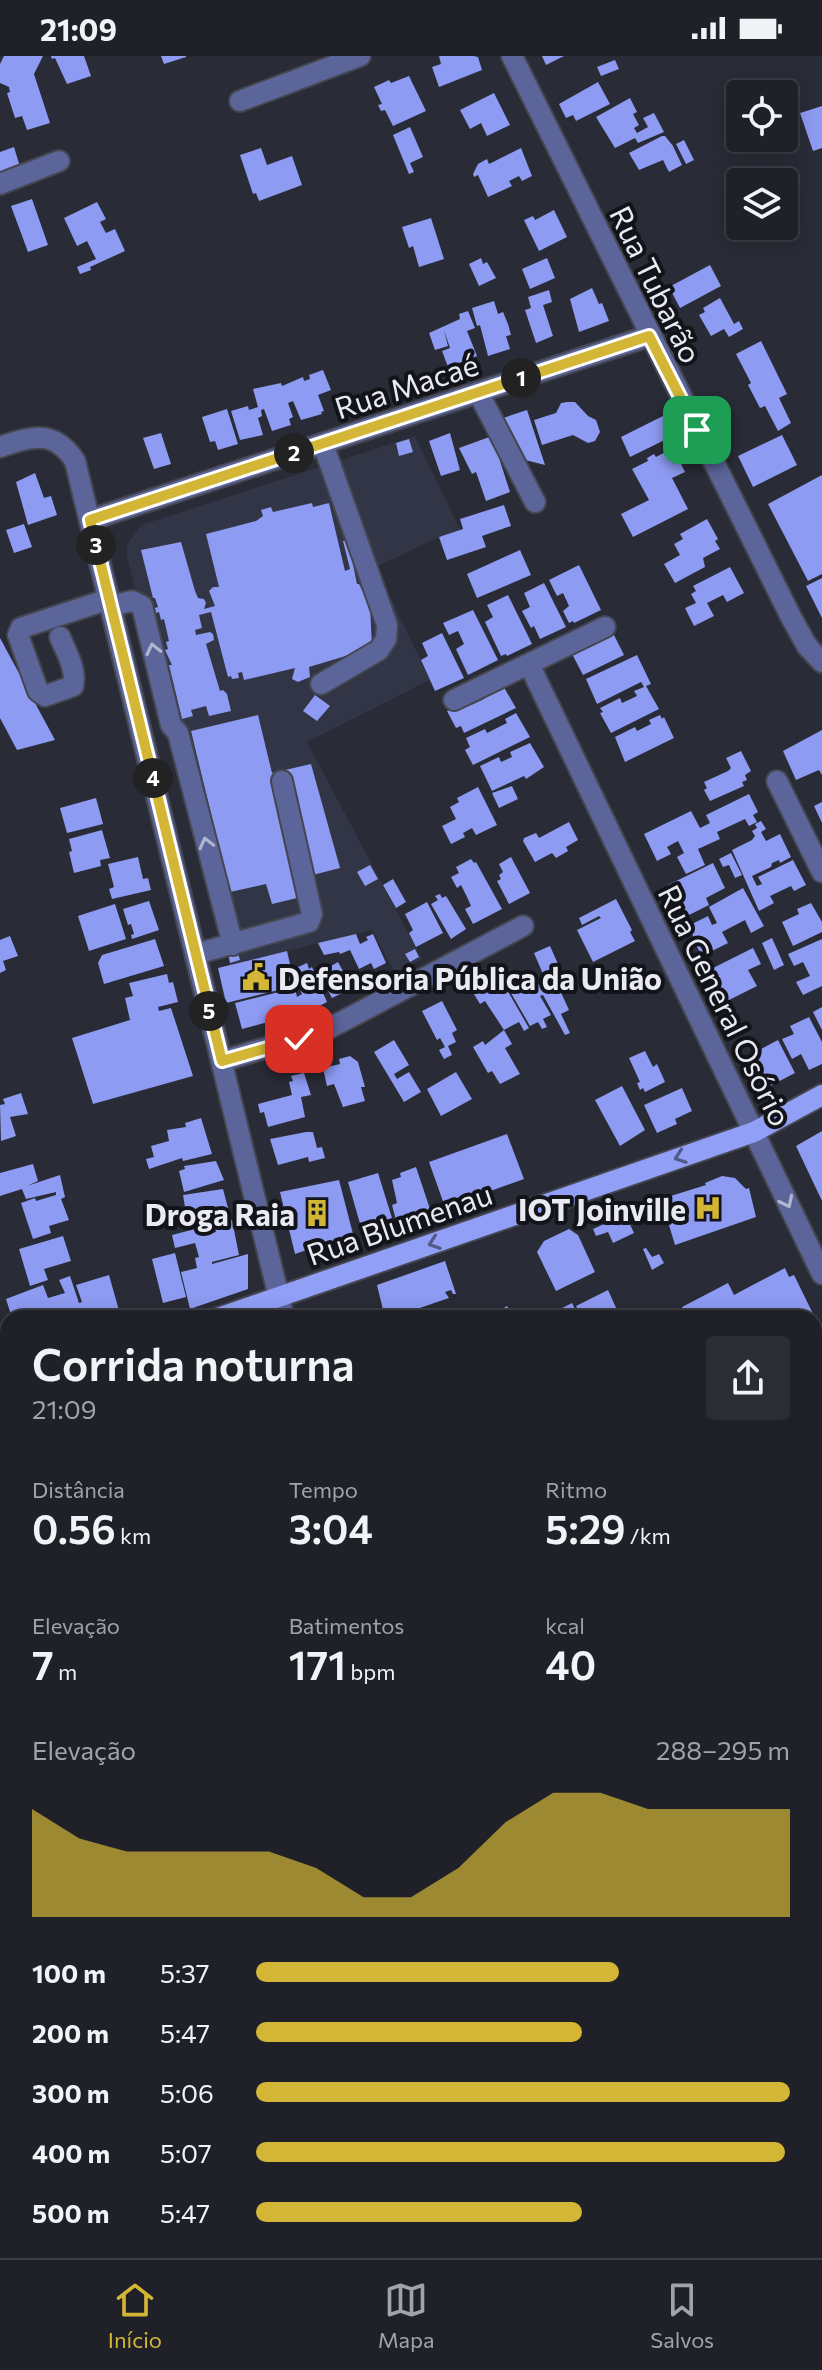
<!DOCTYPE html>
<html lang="pt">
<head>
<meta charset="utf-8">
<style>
  :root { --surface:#1f2028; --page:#2c2d34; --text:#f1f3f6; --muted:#a1a3a8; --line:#3c3e45; --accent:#d3b635 }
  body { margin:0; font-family:Commissioner,sans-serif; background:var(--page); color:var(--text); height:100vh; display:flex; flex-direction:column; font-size:30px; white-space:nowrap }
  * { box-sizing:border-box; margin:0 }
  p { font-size:26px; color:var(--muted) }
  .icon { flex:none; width:44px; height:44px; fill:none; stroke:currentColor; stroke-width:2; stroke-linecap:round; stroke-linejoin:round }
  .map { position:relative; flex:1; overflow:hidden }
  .panel { position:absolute; left:0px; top:1254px; width:822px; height:948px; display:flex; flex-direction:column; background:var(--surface); border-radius:24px 24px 0 0; box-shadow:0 4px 20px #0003,0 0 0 2px var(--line) }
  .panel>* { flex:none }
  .tools { position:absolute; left:726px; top:24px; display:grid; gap:16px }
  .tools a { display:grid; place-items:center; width:72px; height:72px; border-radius:8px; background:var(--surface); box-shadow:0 4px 20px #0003,0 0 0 2px var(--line); font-size:40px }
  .pin { position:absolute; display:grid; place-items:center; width:68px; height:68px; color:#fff; margin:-34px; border-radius:16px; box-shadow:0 4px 12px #0006 }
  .km { position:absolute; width:40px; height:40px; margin:-20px; border-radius:50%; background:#222; color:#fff; font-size:22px; line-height:40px; text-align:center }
  .round { display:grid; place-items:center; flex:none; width:84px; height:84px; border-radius:8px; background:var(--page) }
  .headline { display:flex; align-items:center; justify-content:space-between; height:136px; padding:0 32px }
  h1 { font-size:44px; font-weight:600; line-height:60px }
  .stats { display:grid; grid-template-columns:repeat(3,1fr); gap:12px; height:136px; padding:8px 32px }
  .stats div { display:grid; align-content:center }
  .stats b { font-size:40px; font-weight:600 }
  .stats small { font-size:22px; font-weight:400 }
  .stats p { font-size:22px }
  .chart { height:224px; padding:16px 32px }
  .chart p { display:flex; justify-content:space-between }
  .chart svg { width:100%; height:144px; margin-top:8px; fill:var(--accent); opacity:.7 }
  ul { padding:0 32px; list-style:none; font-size:26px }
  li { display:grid; grid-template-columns:128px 96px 1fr; align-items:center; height:60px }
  li i { height:20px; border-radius:10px; background:var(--accent) }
  .status { display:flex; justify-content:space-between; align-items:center; height:56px; padding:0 40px; background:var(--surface); direction:ltr }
  .status svg { height:22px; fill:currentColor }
  .tab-bar { display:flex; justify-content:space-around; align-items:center; height:112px; border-top:2px solid var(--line); background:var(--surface); font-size:22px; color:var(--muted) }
  .tab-bar a { display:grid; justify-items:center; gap:4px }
  .tab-bar .active { color:var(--accent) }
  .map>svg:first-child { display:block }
</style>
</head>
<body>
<div class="status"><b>21:09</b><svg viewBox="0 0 49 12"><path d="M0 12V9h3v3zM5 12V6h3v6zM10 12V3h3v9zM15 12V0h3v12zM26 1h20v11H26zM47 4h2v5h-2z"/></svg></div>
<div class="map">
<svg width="822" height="2202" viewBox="0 0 822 2202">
  <rect width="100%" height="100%" fill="#292b36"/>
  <path fill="#313546" d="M415,380l45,94 -21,7 -63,30 54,113 -123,62 115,217 -27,14 -23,-43 -142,35 -103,-409v-11l14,-20z
    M0,1367l8,4v197l-8,5z
    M0,1655l8,25v50l-8,4z
    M822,1928v238l-8,3v-238z
    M8,2021v173h144l5,8h-157v-178z
    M428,2194h319l-22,8h-294z"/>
  <path fill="#2d335f" d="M822,2124v38l-8,2v-37z
    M677,2194h53l-23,8h-27z"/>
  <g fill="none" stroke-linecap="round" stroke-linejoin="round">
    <path stroke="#4e57a7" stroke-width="28" d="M291,2202l1,-8"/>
  </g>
  <path fill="#8e9bf2" d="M4,0h39l-9,18 16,49 -23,7 -5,-14 -7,2 -8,-25 3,-1 -1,-5 -9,-4v-19z
    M51,0h33l7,20 -24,8 -12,-26 -3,1z
    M161,0h25v1l-22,7z
    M439,0h35l4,1 4,13 -43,17 -7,-20 9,-3z
    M542,0h22l-18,9z
    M615,4l4,9 -18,7 -4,-9z
    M409,20l17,35 -33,15 -8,-16 -4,1 -3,-6 4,-1 -8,-17 15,-7 2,3z
    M598,26l12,22 -34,17 -3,-6 -7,3 -7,-14z
    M494,37l16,32 -23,11 -6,-13 -11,6 -10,-19z
    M630,42l7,14 -4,2 6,11 -5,3 3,5 11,-6 -5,-9 11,-5 10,19 -26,11 -3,-5 -20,10 -19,-31z
    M822,50v42l-9,3 -13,-38z
    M410,71l13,30 -13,6 4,9 -5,2 -16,-39z
    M662,80h3l8,10 9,19 -13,7 -6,-12 -24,10 -10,-17z
    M684,84l10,20 -8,4 -10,-20z
    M14,91l7,23 -21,8v-26z
    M261,92l6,17 25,-9 10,29 -43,16 -3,-8 -3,1 -13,-39z
    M521,92l11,28 -10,5 -3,-5 -10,5 3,5 -24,11 -10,-22 -4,2 -1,-3 5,-10 9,-5 2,5z
    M32,143l16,46 -20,7 -17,-46z
    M97,146l9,17 -6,3 6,11 9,-4 10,22 -35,16 1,3 -11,4 -3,-7 19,-8 -9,-18 -10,5 -13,-28z
    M554,154l13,27 -28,14 -15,-31 9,-4 2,4z
    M431,162l13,41 -25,8 -6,-21 -4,2 -7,-21z
    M481,202l2,6 4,-2 9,16 -17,8 -10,-22z
    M547,202l8,20 -25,11 -8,-20z
    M710,209l11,21 -41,22 -11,-21z
    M592,232l7,16 3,-1 7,18 -30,11 -9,-33z
    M549,234l3,12 -9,3 10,31 -17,7 -11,-33 6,-2 -3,-11z
    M720,242l14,26 5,-3 4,8 -14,8 -5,-8 -13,7 -12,-21 6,-3 -2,-4z
    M494,245l4,13 5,-2 5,12 3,11 -5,1 4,13 -22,7 -8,-31 -3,1 -5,-18z
    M468,255l7,17 -8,3 10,25 -29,11 -6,-16 8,-3 -6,-18 4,16 -13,4 -6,-17 31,-14 -1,-5z
    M761,285l26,53 -8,4 12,25 -13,8 -13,-25 -5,2 -12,-23 3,-2 -15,-29z
    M323,314l8,20 -13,5 6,16 -3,1 1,2 -21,6 -8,-19 -5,2 5,14 -4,2 2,6 -19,6 -8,-22 -3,1 1,6 -4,2 5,17 -23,5 -9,-29 17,-5 1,4 9,-3 -5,-18 28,-6 1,3 21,-9 1,4 6,-2 -1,-4z
    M567,346h8l13,14 8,4 4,12 -5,9 -7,2 -15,-8 -31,10 -8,-25 22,-7 5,-10z
    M227,353l11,35 -20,6 -3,-9 -5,1 -8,-25z
    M527,354l18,55 -24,-6 -21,-40z
    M669,357l10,20 -49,24 -9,-20z
    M161,377l10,31 -17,5 -11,-31z
    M450,377l10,37 -19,6 -12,-35z
    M782,379l15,30 -44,22 -15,-31z
    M492,380l18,56 -24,9 -10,-29 -4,2 -13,-26z
    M409,383l4,13 -14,4 -3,-13z
    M673,392l12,24 -13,6 16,31 -55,28 -12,-23 28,-14 -17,-31 16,-8 -1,-3 7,-4 2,3z
    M35,417l9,25 7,-2 6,19 -29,10 -12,-43z
    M822,419v99l-14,7 -40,-77z
    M312,447l1,4 16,-4 16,68 5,-2 -7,-28 5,-1 9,44h2l11,21 2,41 -13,3v3l-50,15 1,10 -12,5 -6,-3 3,-11 -51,12 -2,-8 -4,1 1,5 -7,1 -1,-3 -3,1 -17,-65 -12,3 3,13 -7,2 1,5 14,-3 3,2 1,6 -8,4 14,47 3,-1 4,4 4,17 -22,5 -3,-10 -15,4 2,6 -11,3 -13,-54h3l-7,-15 3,-1 -2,-7 3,-1 -5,-22 -3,1 -2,-8 -3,1 -1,-5 3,-1 -3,-9h-2l-12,-48 40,-8 14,49 3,7 6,1 2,4 -2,6 11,-3 -6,-15 4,-4h6l-13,-53 50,-13 7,-5 -2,-6 10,-3 2,5z
    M504,449l7,21 -29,10 4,11 -39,13 -8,-23 24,-8 -3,-10z
    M707,463l11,20 -3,2 5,8 -17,9 2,9 -30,16 -11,-19 16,-9 -6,-11 9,-5 -3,-5z
    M24,468l8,23 -18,6 -8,-23z
    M520,494l11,25 -54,23 -10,-24z
    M579,509l22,45 -27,13 -1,-2 -4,2 -6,-12 6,-5 -6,-13 -6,3 -8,-16z
    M730,511l14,26 -17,9 -4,-7 -16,8 7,13 -20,10 -9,-18 11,-5 -5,-9 5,-3 -3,-5z
    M822,522v40l-16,-32z
    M544,527l22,44 -26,12 -6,-13 -3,2 -9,-17 8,-4 -6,-14z
    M508,539l24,49 -25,12 -1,-2 -5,2 -16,-34 8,-5 -6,-12z
    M473,554l25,50 -30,15 -12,-26 8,-5 -6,-13 -9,4 -6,-12z
    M442,577l22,45 -29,13 -14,-31 7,-4 -6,-13z
    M614,579l10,20 -41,20 -13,-25 25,-12 2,5z
    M0,582l55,102 -38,10 -17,-32z
    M637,599l14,29 -5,2 13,23 -48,24 -11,-20 3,-1 -3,-4 20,-10 2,5 15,-7 -3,-5 10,-4 -3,-5 -44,22 -11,-25z
    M502,628l14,24 -52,25 -3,-7 -5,2 -9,-17 22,-11 2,5 13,-6 -2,-5z
    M315,639l15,11 -13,15 -14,-10z
    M516,657l14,24 -57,28 -8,-15 5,-3 -4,-9 19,-9 2,4 20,-10 -2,-4z
    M258,659l14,58 39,-9 29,104 -47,12 4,18 -25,6 -6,-20 -36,8 -39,-161z
    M660,659l2,4 2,-2 10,21 -49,24 -10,-25 20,-10 2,4 14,-7 -2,-4z
    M822,674v45l-3,-5 -23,10 -13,-29z
    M530,687l14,24 -18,12 -2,-3 -32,15 -12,-25 19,-9 2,5 11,-5 -2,-5z
    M741,695l10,20 -6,4 2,5 -5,2 2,4 -34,15 -6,-11 3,-2 -3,-6 24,-11 3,-3 -5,-10z
    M512,730l6,13 -19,9 -7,-15z
    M478,731l19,38 -21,10 -4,-7 -9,5 2,4 -14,7 -9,-18 14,-7 -6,-12 9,-5 -2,-4z
    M749,738l9,18 -5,3 4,7 -8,4 -4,-7 -28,13 3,7 -22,10 7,16 -19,9 -9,-17 7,-4 -6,-12 -11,6 4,7 -14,7 -13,-27 47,-23 9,17 10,-5 -4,-8z
    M96,742l7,26 -36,9 -7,-25z
    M822,746v21l-8,-17z
    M761,765l5,8 -5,3 5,9 14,-7 11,23 -11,6 -1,-3 -7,3 -1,4 -19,9 5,10 5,-2 -4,-7 35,-17 13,25 -12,6 -3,-5 -21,10 4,7 -15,8 -27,-61 20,-10 3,-4 -3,-5 5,-3 -2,-4z
    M569,766l9,18 -12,7 2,4 -12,7 -4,-5 -17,9 -12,-21 1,-3 12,-5 3,5z
    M102,774l8,28 -10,2 1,6 -27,7 -5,-21 3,-1 -3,-12z
    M731,797l11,22 -7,3 -6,-13 -6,2 -4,-8z
    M138,801l5,22 5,-1 3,12 -39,9 -3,-10 5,-2 -6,-23z
    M511,801l19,36 -21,11 -12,-23 4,-2 -2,-4 4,-3 -4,-8z
    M471,803l3,4 2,-1 26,47 -29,15 -8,-15 6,-3 -4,-9 -6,-12 -4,3 -6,-11 8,-4 -3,-6z
    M713,807l12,25 -19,10 3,7 -24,12 -17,-32z
    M370,809l8,14 -13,7 -8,-14z
    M393,823l13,23 -10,6 -13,-23z
    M743,832l21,38 -13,7 -6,-13 -23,12 6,11 -26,13 -6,-11 5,-2 -4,-7 -3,2 -6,-12 20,-10 4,9 5,-2 -8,-16z
    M440,838l2,4 4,-2 20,33 -15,10 -20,-35 7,-4 -3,-4z
    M616,843l16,31 -2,2 5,9 -42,21 -16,-32 24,-12 -2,-2 -17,9 -3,-7z
    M149,845l10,29 -27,9 -1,-4 3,-1 -3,-10 -3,1 -5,-16z
    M427,846l16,31 -27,14 -7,-14 4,-3 -8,-16z
    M811,847l11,19v10l-29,14 -11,-24 17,-8 -2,-5z
    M115,848l11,35 -37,12 -11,-35z
    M356,878l4,10 8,-4 -2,-3 7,-3 13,29 -12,6 -3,-6 -12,6 -9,-19 -10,4 -1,-2 -15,3 -6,-12z
    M10,880l8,20 -15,5 3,9 -6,3v-33z
    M772,882l12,27 -10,5 -12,-27z
    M155,883l9,27 -60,18 -6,-21 4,-8z
    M822,883v47l-19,9 -7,-13 14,-6 -7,-14 -9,4 -6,-12z
    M550,890l12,27 -15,7 4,9 7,-3 11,24 -8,4 9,19 -5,2 -22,-40 -3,1 11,19 -8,4 4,8 -5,2 -4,-7 -8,4 -26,-45 13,-5 2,5 12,-7 6,11 9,-4 -12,-28z
    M753,892l8,16 -13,6 9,16 -30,15 -6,-1 -9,-17 2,-7 -3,-7z
    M415,893l4,8 -9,5 -5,-8z
    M237,894l3,10 -10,3 -2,-11z
    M287,895l8,35 -69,17 -8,-35z
    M338,906l14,26 -20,10 -13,-25z
    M307,907l2,6 3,-2 15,35 -17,9 -68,18 -7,-26 60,-15 2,9 5,-3 -9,-18 6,-3 -3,-5z
    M167,918l2,9 4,-1 5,20 -20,5 1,4 12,-3 22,68 -100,28 -21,-66 58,-18 -5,-22 8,-2 -4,-13z
    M499,920l30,52 -5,3 -5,-9 -15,8 8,14 -7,4 15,26 -20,10 -8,-13 -4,2 -15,-26 10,-6 2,4 19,-15 -19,-29 -5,3 -8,-13z
    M442,945l15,29 -5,3 4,9 -8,4 4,9 -8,4 -5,-9 6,-3 -5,-9 -3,2 -15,-29z
    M822,951v23l-9,-18z
    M809,961l13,25v22l-13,6 -8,-16 -9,5 -10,-20 12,-5 -4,-8z
    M394,984l15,25 -15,9 3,5 12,-7 12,20 -17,10 -30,-50z
    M778,984l17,33 -29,15 -16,-33z
    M645,995l8,16 4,-3 8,18 -20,10 -2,-4 -3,2 -3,-7 3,-1 -11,-24z
    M350,1000l8,6 7,25h-4l4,14 -22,6 -9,-23 -7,2 -4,-18 17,-4 -1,-5z
    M456,1016l16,27 -31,17 -14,-27z
    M304,1017l7,22 -10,2 4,20 -37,10 -4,-15 -4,1 -2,-9 34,-9 -3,-13 4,-1 -2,-5z
    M622,1030l23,44 -25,16 -25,-46z
    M682,1032l10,23 -17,8 2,5 -20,9 -13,-28z
    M21,1037l7,21 -18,3 6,19 -15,5 -1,-36 5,-1 -2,-5z
    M201,1062l11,36 -29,7 -1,-3 -33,11 -3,-10 8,-2 -3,-11 18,-5 -2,-11 19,-3 -1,-4z
    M822,1075v70l-26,-55z
    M306,1076h7l4,16 5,-1 3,11 -16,4 -1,-5 -30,8 -8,-26z
    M507,1078l17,45 -79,28 -16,-45z
    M216,1105l8,19 -40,12 -5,-21 6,-2 -1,-3z
    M33,1108l5,17 -11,5 33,-11 5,22 -4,2 8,21 -20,6 2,7 -18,6 -12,-36 14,-5 1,3 20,-6v-3l-30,7 -4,-10 -22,7v-23z
    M416,1111l17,51 -24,11 -2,-4 -9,3 -6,-23 5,-2 -5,-23 9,-3 -1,-4z
    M378,1117l14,45 -31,9 -13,-45z
    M722,1120l13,2 11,11 3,-1 7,29 -81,28 -14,-46 45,-14 -1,-2z
    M339,1124l14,54 -58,20 -15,-62z
    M223,1133l5,19 -44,10 -3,-10 4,-1 -2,-12z
    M624,1156l10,21 -21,10 -5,-11 -12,4 -3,-7 11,-5 -2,-6 11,-5 1,4z
    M232,1164l7,35 -27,7v2l36,-10v35l-58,20 -9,-37 16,-4 -2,-10 4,-1 -4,-14 -20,5 -3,-13 27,-7 2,8 15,-4 -2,-7z
    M569,1173l9,6 17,37 -39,19 -19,-39 7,-11z
    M63,1180l8,25 -27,8 4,11 -18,6 -11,-37z
    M646,1192l6,9 7,-3 5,9 -12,7 -9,-21z
    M175,1197l11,44 -23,6 -11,-44z
    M445,1205l11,33h-3l-2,-4 -6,2 4,6 -41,14 2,6h-25l-8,-33z
    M785,1212l4,9 5,-2 24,49 -4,2v-8h-126l-6,-11 46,-24 6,12z
    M109,1219l11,39 -11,4h-97l-6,-19 37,-14 5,13 17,-5 -6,-13 11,-4 9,27 3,-1 -6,-17z
    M608,1234l10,22 -12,6h-24l-6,-12z
    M572,1247l6,12 -5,3h-30z
    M507,1250l7,12h-26z
    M822,1334v39l-8,4v-39z
    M5,1378l3,5v59l-8,2v-64z
    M820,1410l2,4v75l-8,-14v-62z
    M814,1485l8,13v115l-7,4 7,11v43l-8,5z
    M8,1577v40l-8,3v-40z
    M822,1677v17l-7,-13z
    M0,1701l8,15v11l-8,4z
    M822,1717v23l-8,-14v-4z
    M8,1791v42l-5,3 -3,-5v-35z
    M8,1846v30l-8,-14v-11z
    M814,1985l8,22v84l-8,2z
    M194,2194h47l2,8h-46z
    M457,2194h38l-20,8h-15z"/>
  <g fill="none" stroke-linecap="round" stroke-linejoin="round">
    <g stroke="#444650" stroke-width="24">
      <path id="minor" d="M512,0l280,563 15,27 15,16
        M240,45l120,-45
        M0,128l59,-23
        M478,336l57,110
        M0,391c32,-11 54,-18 75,14l209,857
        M90,464l559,-184
        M111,550l21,-5 10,5 29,119 7,8 55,212
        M60,581c6,15 17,32 13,49l-28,10 -7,-5 -20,-56 3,-7 88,-29
        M529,608l293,610
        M321,628l58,-34 7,-11 1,-14 -64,-181
        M454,644l151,-73
        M777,725l45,91
        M196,898l113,-32 3,-8 -30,-133
        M222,1005l106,-32 195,-103
        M0,1280l8,23
        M814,1771l8,14
        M814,1853l8,-10
        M814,1916l8,-3
        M0,1921l8,13
        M164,2194l4,8"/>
    </g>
    <g stroke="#444650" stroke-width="24">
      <path id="major" d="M218,1262l536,-186 68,-37
        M814,1317l8,-4
        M0,1338l8,-3
        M0,1765l8,-4
        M789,2202l23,-8"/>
    </g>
    <use href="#minor" stroke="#5c659a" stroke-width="20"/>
    <use href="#major" stroke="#919ff6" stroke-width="20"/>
  </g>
  <defs><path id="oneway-chevron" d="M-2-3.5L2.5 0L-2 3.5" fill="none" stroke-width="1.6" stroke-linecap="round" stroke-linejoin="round" transform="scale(2)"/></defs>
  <g stroke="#b1b5cf">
    <use href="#oneway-chevron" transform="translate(153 593) rotate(-103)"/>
    <use href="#oneway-chevron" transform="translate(206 787) rotate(-104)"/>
    <use href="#oneway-chevron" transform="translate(787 1146) rotate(64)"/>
  </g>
  <g stroke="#525a88">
    <use href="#oneway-chevron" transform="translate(680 1101) rotate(161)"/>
    <use href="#oneway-chevron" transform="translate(434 1187) rotate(161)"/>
  </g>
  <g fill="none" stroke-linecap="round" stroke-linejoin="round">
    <g stroke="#fff" stroke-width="16">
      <path id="route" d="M299,983l-77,22 -132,-541 559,-184 48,94"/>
    </g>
    <use href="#route" stroke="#d3b635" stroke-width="10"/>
  </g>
  <defs>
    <g id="civic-bare" transform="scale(2.16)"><path d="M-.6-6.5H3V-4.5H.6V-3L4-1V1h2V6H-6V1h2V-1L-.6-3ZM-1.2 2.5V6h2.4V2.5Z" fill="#d3b635" stroke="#131419" stroke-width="2.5" paint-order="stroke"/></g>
    <g id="hospital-bare" transform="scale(2.16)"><path d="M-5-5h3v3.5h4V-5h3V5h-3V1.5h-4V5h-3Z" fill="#d3b635" stroke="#131419" stroke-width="2.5" paint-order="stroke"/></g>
    <g id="building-bare" transform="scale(2.16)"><path d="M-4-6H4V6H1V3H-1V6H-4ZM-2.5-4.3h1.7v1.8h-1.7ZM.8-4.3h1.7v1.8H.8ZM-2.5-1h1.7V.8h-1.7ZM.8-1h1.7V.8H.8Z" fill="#d3b635" stroke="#131419" stroke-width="2.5" paint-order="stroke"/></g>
  </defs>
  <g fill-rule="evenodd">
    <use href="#civic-bare" x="256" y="921"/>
    <use href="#hospital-bare" x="708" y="1152"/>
    <use href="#building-bare" x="317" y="1157"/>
  </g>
  <g text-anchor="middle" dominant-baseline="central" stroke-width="8" stroke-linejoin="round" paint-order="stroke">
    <g font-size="30" fill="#e9eaf2" stroke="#131419">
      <text transform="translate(657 228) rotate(64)">Rua Tubarão</text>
      <text transform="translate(406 329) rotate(-18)">Rua Macaé</text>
      <text transform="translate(726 949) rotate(64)">Rua General Osório</text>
      <text transform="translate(399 1167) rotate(-19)">Rua Blumenau</text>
    </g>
    <g font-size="30" font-weight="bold" fill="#e9eaf2" stroke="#131419" text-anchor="end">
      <text x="278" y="921" text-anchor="start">Defensoria Pública da União</text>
      <text x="686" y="1152">IOT Joinville</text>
      <text x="295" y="1157">Droga Raia</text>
    </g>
  </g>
</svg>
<div class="tools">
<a><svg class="icon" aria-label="locate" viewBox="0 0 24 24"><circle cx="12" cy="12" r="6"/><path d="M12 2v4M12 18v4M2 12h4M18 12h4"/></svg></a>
<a><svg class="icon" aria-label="layers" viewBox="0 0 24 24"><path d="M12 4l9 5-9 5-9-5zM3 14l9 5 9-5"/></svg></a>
</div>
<div class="pin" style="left:697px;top:374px;background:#1e9e55"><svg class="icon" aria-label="arrive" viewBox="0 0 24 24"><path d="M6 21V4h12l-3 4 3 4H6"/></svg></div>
<div class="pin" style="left:299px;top:983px;background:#d93025"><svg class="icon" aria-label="check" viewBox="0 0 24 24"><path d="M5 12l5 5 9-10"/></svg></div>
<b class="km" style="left:521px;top:322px">1</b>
<b class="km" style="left:294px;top:397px">2</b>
<b class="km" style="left:96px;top:489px">3</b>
<b class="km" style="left:153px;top:722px">4</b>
<b class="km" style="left:209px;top:955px">5</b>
<section class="panel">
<div class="headline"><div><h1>Corrida noturna</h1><p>21:09</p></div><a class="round"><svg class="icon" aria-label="share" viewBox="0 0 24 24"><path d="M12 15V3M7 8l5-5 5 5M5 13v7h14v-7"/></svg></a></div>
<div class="stats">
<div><p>Distância</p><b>0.56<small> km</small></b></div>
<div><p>Tempo</p><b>3:04</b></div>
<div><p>Ritmo</p><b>5:29<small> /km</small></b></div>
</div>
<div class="stats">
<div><p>Elevação</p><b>7<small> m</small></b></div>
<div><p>Batimentos</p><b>171<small> bpm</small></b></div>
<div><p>kcal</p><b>40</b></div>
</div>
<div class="chart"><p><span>Elevação</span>288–295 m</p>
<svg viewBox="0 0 160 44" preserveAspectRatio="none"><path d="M0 44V11L10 20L20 24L30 24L40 24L50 24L60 29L70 38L80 38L90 29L100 15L110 6L120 6L130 11L140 11L150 11L160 11V44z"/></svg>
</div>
<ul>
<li><b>100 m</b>5:37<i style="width:68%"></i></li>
<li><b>200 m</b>5:47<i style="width:61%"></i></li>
<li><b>300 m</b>5:06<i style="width:100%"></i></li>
<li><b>400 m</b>5:07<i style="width:99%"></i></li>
<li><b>500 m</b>5:47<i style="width:61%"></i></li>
</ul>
</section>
</div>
<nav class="tab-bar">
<a class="active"><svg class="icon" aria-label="home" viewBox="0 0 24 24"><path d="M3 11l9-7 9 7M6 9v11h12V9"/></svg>Início</a>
<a><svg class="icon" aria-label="map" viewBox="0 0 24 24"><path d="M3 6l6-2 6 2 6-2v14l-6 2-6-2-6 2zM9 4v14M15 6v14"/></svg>Mapa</a>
<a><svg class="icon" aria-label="saved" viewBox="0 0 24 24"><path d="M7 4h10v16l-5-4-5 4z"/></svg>Salvos</a>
</nav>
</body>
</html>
